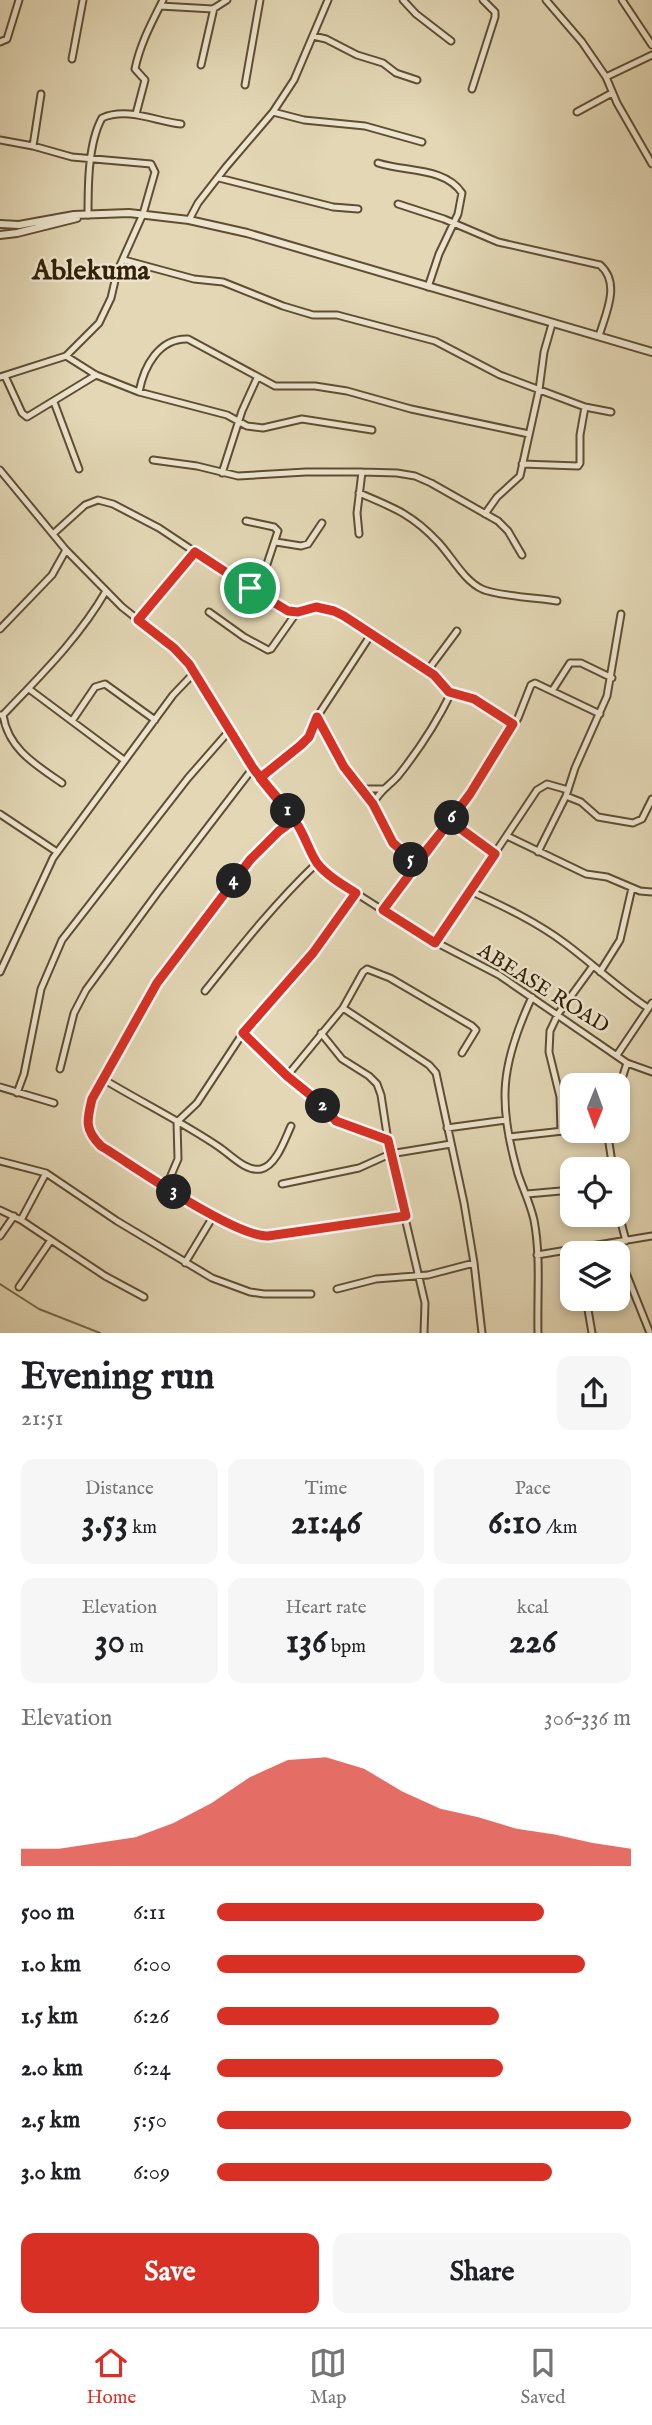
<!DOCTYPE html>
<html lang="en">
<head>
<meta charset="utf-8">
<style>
  :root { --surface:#fff; --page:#f6f6f6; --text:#202124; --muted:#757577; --line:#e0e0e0; --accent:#d93025 }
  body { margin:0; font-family:"IM FELL English",serif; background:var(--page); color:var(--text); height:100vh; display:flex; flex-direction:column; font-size:26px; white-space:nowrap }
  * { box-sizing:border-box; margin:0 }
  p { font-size:23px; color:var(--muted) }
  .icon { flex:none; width:38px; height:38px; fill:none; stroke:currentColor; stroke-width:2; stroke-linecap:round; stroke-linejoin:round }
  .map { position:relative; height:1333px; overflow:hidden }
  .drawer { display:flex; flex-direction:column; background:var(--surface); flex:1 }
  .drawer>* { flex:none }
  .needle { width:46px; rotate:181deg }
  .tools { position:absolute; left:560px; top:1073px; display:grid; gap:14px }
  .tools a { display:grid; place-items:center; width:70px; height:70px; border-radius:14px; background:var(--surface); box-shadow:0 4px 10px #0003; font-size:35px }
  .pin { position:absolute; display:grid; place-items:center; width:60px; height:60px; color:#fff; margin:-30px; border:4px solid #fff; border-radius:50%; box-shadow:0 2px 7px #0007 }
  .km { position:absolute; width:35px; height:35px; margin:-18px; border-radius:50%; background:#222; color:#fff; font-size:19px; line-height:35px; text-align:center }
  .round { display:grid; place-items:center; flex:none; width:74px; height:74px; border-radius:14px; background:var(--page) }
  .summary { display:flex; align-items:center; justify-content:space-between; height:119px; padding:0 21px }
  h1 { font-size:38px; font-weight:700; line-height:52px }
  .stats { display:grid; grid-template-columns:repeat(3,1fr); gap:10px; height:119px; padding:7px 21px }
  .stats div { display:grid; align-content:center; border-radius:14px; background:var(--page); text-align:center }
  .stats b { font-size:35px; font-weight:700 }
  .stats small { font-size:19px; font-weight:400 }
  .stats p { font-size:19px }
  .chart { height:196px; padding:14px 21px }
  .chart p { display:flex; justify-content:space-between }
  .chart svg { width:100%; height:126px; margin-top:7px; fill:var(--accent); opacity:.7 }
  .action { display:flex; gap:14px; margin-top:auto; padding:14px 21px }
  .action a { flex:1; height:80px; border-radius:14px; background:var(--accent); color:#fff; font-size:28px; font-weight:700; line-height:80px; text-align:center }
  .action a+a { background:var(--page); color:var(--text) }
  ul { padding:0 21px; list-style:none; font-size:23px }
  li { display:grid; grid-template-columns:112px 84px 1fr; align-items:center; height:52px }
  li i { height:18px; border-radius:9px; background:var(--accent) }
  .dock { display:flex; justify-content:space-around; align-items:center; height:98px; border-top:2px solid var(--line); background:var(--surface); font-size:19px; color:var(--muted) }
  .dock a { display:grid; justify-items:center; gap:4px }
  .dock .selected { color:var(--accent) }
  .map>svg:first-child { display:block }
</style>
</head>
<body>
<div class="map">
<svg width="652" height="1333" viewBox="0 0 652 1333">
  <rect width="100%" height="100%" fill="#e3d7b5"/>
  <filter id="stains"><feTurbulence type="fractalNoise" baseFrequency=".00286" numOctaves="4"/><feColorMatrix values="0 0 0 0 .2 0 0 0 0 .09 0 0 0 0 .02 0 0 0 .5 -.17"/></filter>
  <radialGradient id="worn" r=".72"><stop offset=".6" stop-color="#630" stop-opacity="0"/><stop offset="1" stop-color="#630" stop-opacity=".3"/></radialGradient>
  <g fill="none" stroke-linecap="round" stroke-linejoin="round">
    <path stroke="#79694c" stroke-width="2" d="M0,1284l39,25 61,24"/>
    <g stroke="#5f4e33" stroke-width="9">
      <path id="minor" d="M403,0l13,14 35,27
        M546,0l36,42 24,35 11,26 35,61
        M622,0l30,45
        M160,6l53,3 14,-9
        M313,36l13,3 31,16 26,8 13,10 21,7
        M0,42l7,-3 12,-39
        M72,59l11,-59
        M201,65l13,-57
        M606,77l46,-22
        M245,85l15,-85
        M472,89l23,-72v-5l-12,-12
        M273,112l31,8 61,6 57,16
        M577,112l35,-19
        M136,114l9,-34 -10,-11c5,-25 17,-47 28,-69
        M0,140l33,6 39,11 79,7 4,8 -12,42 -26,58 -6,26 -12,25 -33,33 -66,21
        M33,146l8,-52
        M378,163c27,9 67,4 84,30l-4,21 -19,40 -11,33
        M219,178l114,29 25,2
        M398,204l46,15 54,23 102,23c21,18 6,48 -1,71
        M88,215c0,-29 0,-72 14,-97 25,-11 53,3 79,6
        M189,220l9,-17 28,-36 47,-55 21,-32 34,-80
        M124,260l70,19 29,3 60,24 30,9h24l98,26 65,34 85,32 26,5
        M66,356l30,19 43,17 88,23 20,11 16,2 39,-9 70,11
        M5,376l17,37 5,4 69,-42
        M139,392c5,-26 20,-54 49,-53l87,47h40l32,5 64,18 118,25
        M54,402l25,67
        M153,460l44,6 41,10 68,-4h56l35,1 18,3 16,7 67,38 10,10 14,24
        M522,464l56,2 2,-3v-28l5,-28
        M0,470l66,80 56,57 52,41 15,16 64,104 41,52 23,43 8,8 23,17 72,46 79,41 128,88 25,9
        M222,473l20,-62 15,-33
        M359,493c33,14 53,21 78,48 14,14 26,39 45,48 14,7 57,9 75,12
        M485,514l12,-17 23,-21 19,-86 5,-38 8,-28
        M246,521l28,6 4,4 -12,36 -16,21
        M53,534l32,-29 13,-5 15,4 46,24 108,72 21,11 9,1 19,-5 18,4 10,5 90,59 15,17 25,7 40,26
        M359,534l-2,-21 5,-41
        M276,542l25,4 7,-2 14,-21
        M209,612l35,25 24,13 3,-1 26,-37
        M138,620l57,-68
        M0,629l52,-54 14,-25
        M428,670l29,-39
        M29,689l95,71
        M552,691l18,-28h11l31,15
        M0,715h3c37,-39 76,-77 103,-124
        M3,715c5,34 33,50 59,68
        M317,717l55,-84
        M72,721l23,-34 10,-3 50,36
        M260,778l41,-33 8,-8 8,-20 27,50 29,37 20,39 23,21
        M362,789h21
        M566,796l15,6 17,15 35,6 9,-4 10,-20
        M373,804c6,-13 16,-18 25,-28 20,-25 39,-54 53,-83
        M0,814l57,38
        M294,820l-15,11 -29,30 -93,122 -65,116c-2,11 -8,25 -1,36 10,17 151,100 171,101 22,2 47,-6 69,-10 25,-4 50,-6 75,-10
        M450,821l44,33
        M507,836l79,38 21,3 33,14 12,1
        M538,852l28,-56 9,-28 32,-72 14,-82
        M470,891c33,15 67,31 96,53 28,21 53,45 82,64
        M383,910l87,-116 48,-76 13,-33 4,-2 65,31
        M435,943l102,-153 10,-6 21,6
        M0,972l53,-114 120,-163 21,-22
        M600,972l20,-32 12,-52
        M205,991c36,-45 71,-89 112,-128
        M532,997c-31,67 -35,105 -14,177 5,15 12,29 16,46 7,36 3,76 4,113
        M343,1008l86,57 7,8 28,130 10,60 8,70
        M243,1033l44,43 32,26 17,19 52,19
        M321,1033l21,26 27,17 8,8 4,11 9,59 35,149 -1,30
        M617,1055l35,-52
        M60,1069l14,-56 12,-23 72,-98 95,-124
        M287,1076l56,-68 20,-36 4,-3 23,9 82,48 4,4 -14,23
        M103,1079c38,23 79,43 116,68 12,8 27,25 42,22 15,-3 24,-30 30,-43
        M0,1087l54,16
        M618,1091l9,-28
        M17,1093l7,-19 17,-85 21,-49 126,-162 42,-48
        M447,1128l59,-8
        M607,1130l6,39
        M561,1131l-1,-34 -11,-45 1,-21 8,-17 35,-48
        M509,1137l63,-7
        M0,1161l46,12 71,48 95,57 38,14 14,2h47
        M282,1184l77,-16 31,-14 61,-10
        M166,1187l12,-28 -1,-37 20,-19 46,-70 70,-80 43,-60
        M527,1194l45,-4
        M0,1210l21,10 84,56 39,21
        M618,1211l8,30
        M21,1220l25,-47
        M0,1236l14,-20
        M614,1243l36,90
        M537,1255l115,-19
        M185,1263l29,-48
        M19,1287l32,-47
        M337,1289l39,-10 52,-4 46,-12
        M586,1298l6,35"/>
    </g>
    <g stroke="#5f4e33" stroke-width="10">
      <path id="tertiary" d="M0,224l19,1 55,-10 55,-2 60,7 58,13 405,119
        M0,235l17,-2 60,-15"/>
    </g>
    <use href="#minor" stroke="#ede5cf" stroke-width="5"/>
    <use href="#tertiary" stroke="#ede5cf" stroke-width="6"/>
  </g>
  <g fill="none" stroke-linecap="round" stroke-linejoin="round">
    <g stroke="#fff" stroke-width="14">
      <path id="route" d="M250,588l-55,-36 -57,68 36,28 15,16 64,104c14,19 32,36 44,56 8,12 12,27 20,39 9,12 26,22 39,30l-43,60 -70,80 44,43 32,26 17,19 52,19 18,76 -138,20c-34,1 -134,-70 -167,-90 -17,-17 -14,-26 -9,-47l65,-116 93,-123 29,-29 15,-11 -34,-42 41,-33 8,-8 8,-20 27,50 29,37 20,39 23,20 34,-42 45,33 -60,89 -52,-33 87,-116 43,-70 -39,-25 -25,-7 -15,-17 -90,-59 -10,-5 -18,-4 -18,5 -10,-1 -38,-23"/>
    </g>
    <use href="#route" stroke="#d93025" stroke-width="9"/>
  </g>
  <g text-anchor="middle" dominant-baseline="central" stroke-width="5" stroke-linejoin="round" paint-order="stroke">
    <g font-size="21" fill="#332108" stroke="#ede5cf">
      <text transform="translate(543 989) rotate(32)">ABEASE ROAD</text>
    </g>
    <g font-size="28" font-weight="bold" fill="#332108" stroke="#ede5cf">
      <text x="91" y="271">Ablekuma</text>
    </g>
  </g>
  <rect width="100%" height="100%" filter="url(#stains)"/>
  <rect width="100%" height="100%" fill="url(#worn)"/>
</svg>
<div class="tools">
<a><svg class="needle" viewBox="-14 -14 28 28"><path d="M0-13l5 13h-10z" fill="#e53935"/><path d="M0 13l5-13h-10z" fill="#757577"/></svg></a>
<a><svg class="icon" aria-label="locate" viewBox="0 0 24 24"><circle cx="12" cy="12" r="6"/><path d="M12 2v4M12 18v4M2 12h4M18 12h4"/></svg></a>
<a><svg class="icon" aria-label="layers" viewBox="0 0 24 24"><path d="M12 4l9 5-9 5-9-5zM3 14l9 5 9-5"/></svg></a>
</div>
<div class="pin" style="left:250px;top:588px;background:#1e9e55"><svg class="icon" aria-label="arrive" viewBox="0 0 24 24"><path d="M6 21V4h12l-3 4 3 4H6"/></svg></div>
<b class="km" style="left:288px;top:811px">1</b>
<b class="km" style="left:323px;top:1106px">2</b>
<b class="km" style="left:174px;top:1192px">3</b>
<b class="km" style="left:234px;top:881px">4</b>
<b class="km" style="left:411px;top:860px">5</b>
<b class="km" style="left:452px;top:818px">6</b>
</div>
<section class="drawer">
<div class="summary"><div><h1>Evening run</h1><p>21:51</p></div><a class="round"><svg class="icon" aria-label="share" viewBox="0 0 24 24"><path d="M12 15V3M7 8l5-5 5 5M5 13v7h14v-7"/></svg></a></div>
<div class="stats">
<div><p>Distance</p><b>3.53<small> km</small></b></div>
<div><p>Time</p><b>21:46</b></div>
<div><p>Pace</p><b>6:10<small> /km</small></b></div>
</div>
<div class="stats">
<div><p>Elevation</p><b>30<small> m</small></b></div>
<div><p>Heart rate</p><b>136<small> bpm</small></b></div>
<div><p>kcal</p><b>226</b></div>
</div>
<div class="chart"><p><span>Elevation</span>306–336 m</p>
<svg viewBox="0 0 160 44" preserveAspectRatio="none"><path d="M0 44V38L10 38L20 36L30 34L40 29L50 22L60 13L70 7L80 6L90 10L100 18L110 24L120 27L130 31L140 33L150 36L160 38V44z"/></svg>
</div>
<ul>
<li><b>500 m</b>6:11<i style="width:79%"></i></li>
<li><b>1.0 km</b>6:00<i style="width:89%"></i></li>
<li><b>1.5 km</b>6:26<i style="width:68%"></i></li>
<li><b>2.0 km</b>6:24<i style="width:69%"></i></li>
<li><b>2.5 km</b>5:50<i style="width:100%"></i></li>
<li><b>3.0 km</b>6:09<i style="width:81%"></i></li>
</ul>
<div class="action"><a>Save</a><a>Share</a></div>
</section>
<nav class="dock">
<a class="selected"><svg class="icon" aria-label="home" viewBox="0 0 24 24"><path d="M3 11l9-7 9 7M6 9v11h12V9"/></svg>Home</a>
<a><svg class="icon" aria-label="map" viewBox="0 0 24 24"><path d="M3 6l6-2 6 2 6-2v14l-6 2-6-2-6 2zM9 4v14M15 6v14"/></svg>Map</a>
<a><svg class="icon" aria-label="saved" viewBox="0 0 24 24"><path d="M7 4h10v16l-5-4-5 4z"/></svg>Saved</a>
</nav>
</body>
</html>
